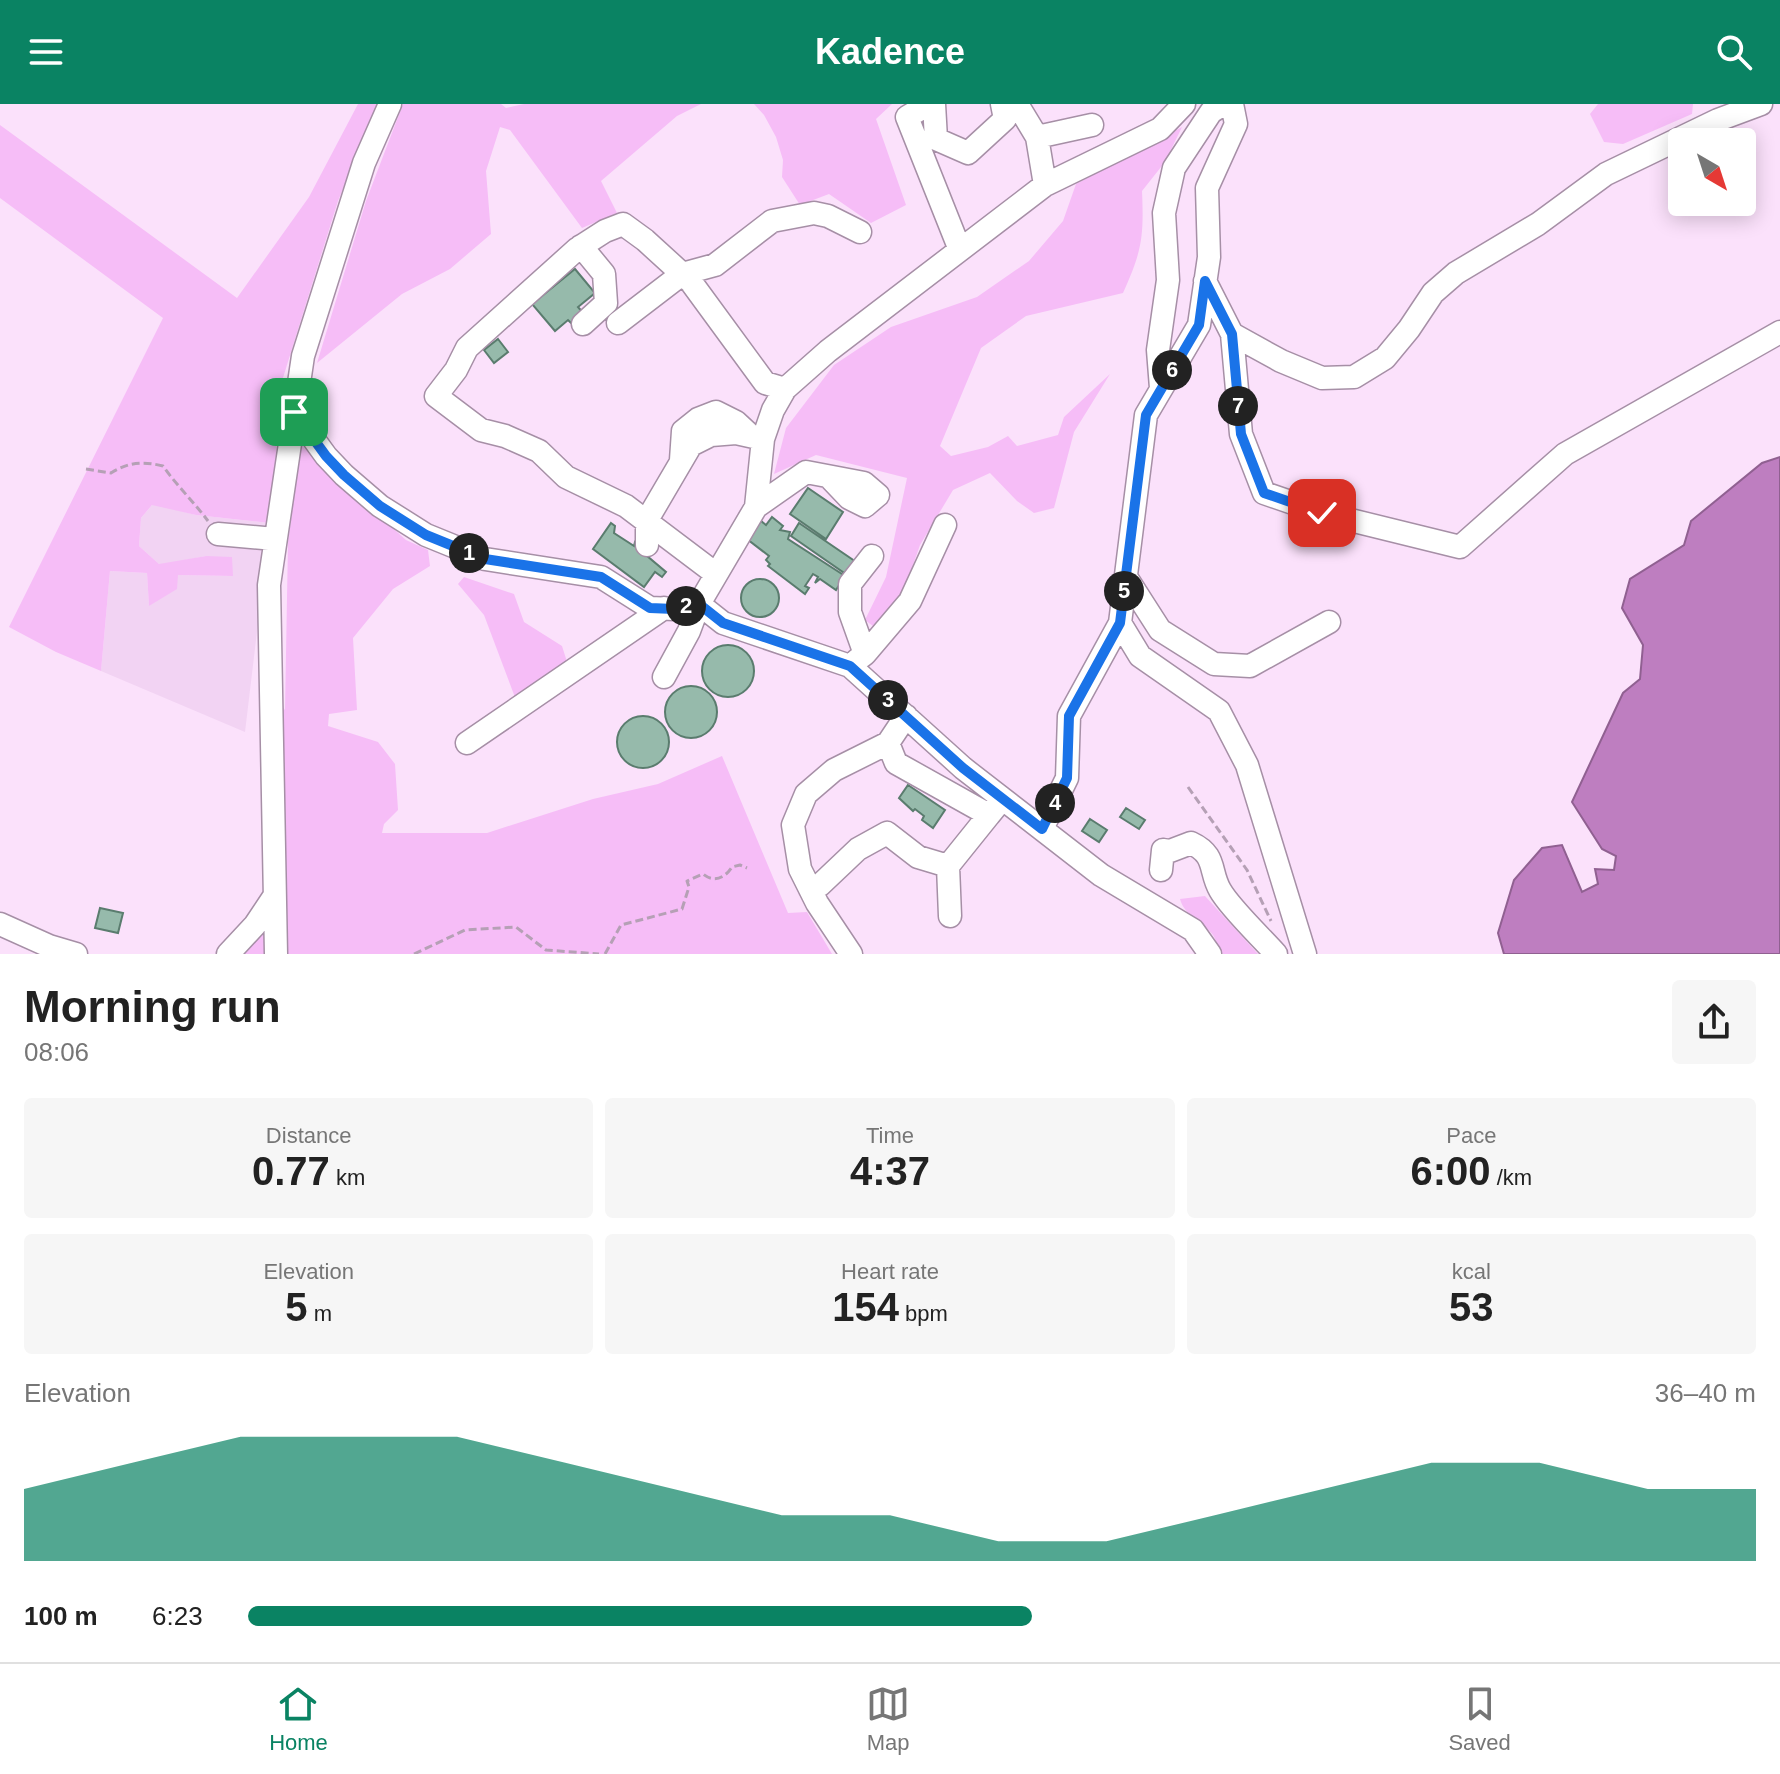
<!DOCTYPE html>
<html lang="en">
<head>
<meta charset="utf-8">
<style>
  :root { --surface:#fff; --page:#f6f6f6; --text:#222; --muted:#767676; --line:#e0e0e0; --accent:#0a8363 }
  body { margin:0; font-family:Helvetica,sans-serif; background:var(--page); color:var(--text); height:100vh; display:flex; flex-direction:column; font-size:30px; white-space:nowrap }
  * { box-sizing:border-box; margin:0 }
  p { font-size:26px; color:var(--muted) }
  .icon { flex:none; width:44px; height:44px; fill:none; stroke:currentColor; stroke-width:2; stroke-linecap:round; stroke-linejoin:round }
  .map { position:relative; height:850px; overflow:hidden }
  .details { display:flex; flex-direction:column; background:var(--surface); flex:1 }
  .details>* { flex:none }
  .needle { width:52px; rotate:141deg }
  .buttons { position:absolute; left:1668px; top:24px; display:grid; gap:16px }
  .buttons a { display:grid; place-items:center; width:88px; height:88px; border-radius:8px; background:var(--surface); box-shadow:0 4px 20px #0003; font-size:40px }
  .pin { position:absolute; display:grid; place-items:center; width:68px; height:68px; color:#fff; margin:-34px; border-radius:16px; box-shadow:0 4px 12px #0006 }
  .km { position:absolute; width:40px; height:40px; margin:-20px; border-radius:50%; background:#222; color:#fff; font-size:22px; line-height:40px; text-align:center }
  .round { display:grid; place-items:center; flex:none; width:84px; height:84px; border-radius:8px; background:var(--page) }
  .summary { display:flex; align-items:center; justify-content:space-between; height:136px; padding:0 24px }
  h1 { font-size:44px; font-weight:600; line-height:60px }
  .figures { display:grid; grid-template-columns:repeat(3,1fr); gap:12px; height:136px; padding:8px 24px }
  .figures div { display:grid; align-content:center; border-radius:8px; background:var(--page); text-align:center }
  .figures b { font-size:40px; font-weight:600 }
  .figures small { font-size:22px; font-weight:400 }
  .figures p { font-size:22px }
  .chart { height:224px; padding:16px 24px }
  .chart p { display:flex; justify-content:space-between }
  .chart svg { width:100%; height:144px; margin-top:8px; fill:var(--accent); opacity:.7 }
  ul { padding:0 24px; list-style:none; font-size:26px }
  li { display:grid; grid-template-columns:128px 96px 1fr; align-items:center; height:60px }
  li i { height:20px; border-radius:10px; background:var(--accent) }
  header { display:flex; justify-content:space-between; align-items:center; height:104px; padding:0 24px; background:var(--accent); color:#fff; font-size:36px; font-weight:600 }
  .tab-bar { display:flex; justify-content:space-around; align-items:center; height:112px; border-top:2px solid var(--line); background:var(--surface); font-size:22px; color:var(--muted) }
  .tab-bar a { display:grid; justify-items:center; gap:4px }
  .tab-bar .selected { color:var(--accent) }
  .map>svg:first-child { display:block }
</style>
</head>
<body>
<header><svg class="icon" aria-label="menu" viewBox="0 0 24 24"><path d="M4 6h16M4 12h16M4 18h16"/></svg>Kadence<svg class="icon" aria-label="search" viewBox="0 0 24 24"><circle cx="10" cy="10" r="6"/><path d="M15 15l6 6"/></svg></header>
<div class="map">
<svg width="1780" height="850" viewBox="0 0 1780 850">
  <rect width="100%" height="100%" fill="#fbe1fb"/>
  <path fill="#f2d3f3" d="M153,400l43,11 74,8 -25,209 -144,-61 9,-100 37,2 2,33 29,-31 54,1 -26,-20 -46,9 -21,-19 2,-28z"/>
  <path fill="#f6bdf7" d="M358,0h19l-39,97 -56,180 -12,142 -74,-8 -44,-10 -11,13 -2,28 20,18 47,-8 26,1 1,19 -55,-1 -1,14 -28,17 -2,-33 -37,-2 -9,100 -45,-19 -47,-25 154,-309 -163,-120v-73l237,173 72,-101z
    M403,0h98l5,4 18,-4h177l-24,12 -76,65 16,32 -35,15 -72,-98 -10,-3 -14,44 5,63 -41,35 -48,25 -85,69 49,-162z
    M754,0h138l-16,15 30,86 -35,18 -42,-29 -29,11 -18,-28 1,-17 -7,-23 -12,-22z
    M1598,0h95l-1,10 -69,30 -19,-2 -14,-28z
    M1182,23l-17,35 -23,29c2,46 0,60 -19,102l-97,23 -45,32 -41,98 11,10 37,-9 20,-11 9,10 41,-11 6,-18 46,-43 -36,58 -20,76 -20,5 -17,-12 -27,-28 -37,17 -33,55 -17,49 -30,32 -8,-6 21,-43 21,-99 -91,-23 -42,19 12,-46 48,-63 57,-38 86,-30 52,-36 34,-40 13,-37z
    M301,341l105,95 22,10 2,16 -37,23 -40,49 4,72 -28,4 -1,12 50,16 17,22 3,46 -14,14 -2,9h105l106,-34 65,-15 64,-28 66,157 19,-1 25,42h-604l45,-56 -3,-209 15,21 3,-168z
    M464,473l50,17 10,28 38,24 6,19 -52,35 -32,-85 -26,-31z
    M1205,792l53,58h-35c-5,-6 -6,-12 -10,-19 -10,-14 -28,-18 -33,-36z"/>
  <path fill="#be7ec0" stroke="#906091" stroke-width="2" d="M1780,353v497h-276l-6,-21 16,-53 28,-32 20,-3 20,47 16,-8 -3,-15 19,1 2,-14 -14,-7 -30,-47 51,-109 17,-14 3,-34 -21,-37 8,-29 54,-34 7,-24 71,-58z"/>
  <path fill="#96baab" stroke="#5a7c6e" stroke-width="2" d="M575,165l20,24 -17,14 6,7 -12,10 -4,-4 -13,11 -23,-27z
    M498,235l10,13 -14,11 -10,-13z
    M808,384l35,24 -17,27 -36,-25z
    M772,413l11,9 -3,4 10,2 -2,7 57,37 -9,14 -16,-11 -5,4 3,-6 -5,-3 -8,12 4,2 -4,6 -37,-28 2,-2 -4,-4 3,-4 -22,-17 14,-18 5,4z
    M611,419l4,3 -1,7 20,13 1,-4 8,6 -3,2 26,22 -4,5 -7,-5 -11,15 -51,-38z
    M799,419l63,43 -9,13 -62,-43z
    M741 494a19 19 0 1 1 38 0a19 19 0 1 1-38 0Z
    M702 567a26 26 0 1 1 52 0a26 26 0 1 1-52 0Z
    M665 608a26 26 0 1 1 52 0a26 26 0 1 1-52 0Z
    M617 638a26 26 0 1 1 52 0a26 26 0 1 1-52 0Z
    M908,681l37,25 -12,18 -11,-8 2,-4 -9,-7 -2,2 -14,-13z
    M1126,704l19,12 -6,9 -19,-12z
    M1090,715l17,11 -8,12 -17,-11z
    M100,804l23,5 -5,20 -23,-5z"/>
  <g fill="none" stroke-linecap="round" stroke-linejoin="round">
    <g stroke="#a68fa6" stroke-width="25">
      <path id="minor" d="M929,0l-22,13 53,133
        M934,0l2,35 32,14 37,-34 -3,-15
        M1017,0l20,33 55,-12
        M1232,0l4,20 -29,64 2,69 -10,68 -53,90 -26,208 20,33 79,55 28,54 58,189
        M1037,33l8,48
        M581,142l23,28 2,29 -23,21
        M1205,177l27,53 9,100 23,59 58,20 138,34 105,-93 215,-122
        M618,219l64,-49 33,-9 57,-44 42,-8 14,3 32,16
        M1232,230l49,27 41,17 32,-1 31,-19 24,-29 24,-36 23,-20 82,-49 68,-50 112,-54 43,-16
        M1161,284l-3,-38 10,-70 -4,-67 10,-45 37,-56 13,-8
        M294,308l32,44 18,19 36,31 46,29 59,24 116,18 49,31 24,1 25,-5 57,-97 7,-68 10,-29 12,-21 43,-38 217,-166 115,-56 24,-25
        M681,356l2,-29 15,-12 18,-7 20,10 14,13
        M756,403l50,-35 58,11 14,12 -13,11 -16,-8 -20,-21
        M218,430l57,5
        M647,441v-25l44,-75 20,-10 25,-2 27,6
        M716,470l-90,-68 -60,-29 -27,-26 -34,-15 -24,-6 -45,-34 20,-26 11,-22 110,-99 28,-18 18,-7 22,16 46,42 74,101 20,6
        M1126,473l34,53 54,34 36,2 79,-44
        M865,550l45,-53 35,-76
        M857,556l8,-6 -15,-42v-28l22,-28
        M664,573l25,-46 10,-27 24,19 127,43 113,102 138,107 92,55 17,24
        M467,639l197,-135
        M888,639l8,20 93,52 13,-16
        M1042,725l25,-51 2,-62 51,-93
        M1161,766l2,-20 7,1 21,-8c26,12 18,28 29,47 10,18 42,48 56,64
        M810,785l10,-4 38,-36 29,-16 31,24 30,9
        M950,812l-2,-50 41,-51
        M0,820l49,22 27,8
        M228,850l27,-29 18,-27
        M276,850l-7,-369 34,-229 61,-193 26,-59
        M851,850l-34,-51 -17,-34 -7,-44 13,-31 28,-24 54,-27 18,-27"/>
    </g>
    <path stroke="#b5a0b5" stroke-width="3" stroke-dasharray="8 4" stroke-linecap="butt" d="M86,365l25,4c18,-11 31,-12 52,-7 14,20 31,36 45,55
      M1188,683l59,83 24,51
      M414,850l51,-24 51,-3 30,23 53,4
      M605,850l16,-29 61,-16 7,-22 -2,-6 16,-7c11,9 22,4 29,-7l8,-2 7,3"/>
    <use href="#minor" stroke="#fff" stroke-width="22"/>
  </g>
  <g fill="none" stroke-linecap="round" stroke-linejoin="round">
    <g stroke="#fff" stroke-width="16">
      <path id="route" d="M294,308l32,44 18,19 36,31 46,29 59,24 116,18 49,31 24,1 25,-5 24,19 127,43 113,102 79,61 25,-51 2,-62 51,-93 26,-208 53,-90 6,-44 27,53 9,100 23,59 58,20"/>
    </g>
    <use href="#route" stroke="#1a73e8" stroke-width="10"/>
  </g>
</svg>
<div class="buttons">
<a><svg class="needle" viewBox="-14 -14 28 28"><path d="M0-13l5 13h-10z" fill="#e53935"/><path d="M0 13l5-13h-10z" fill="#767676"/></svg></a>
</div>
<div class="pin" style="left:294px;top:308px;background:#1e9e55"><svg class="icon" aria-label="arrive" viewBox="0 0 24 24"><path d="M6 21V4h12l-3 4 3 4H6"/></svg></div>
<div class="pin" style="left:1322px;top:409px;background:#d93025"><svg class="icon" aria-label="check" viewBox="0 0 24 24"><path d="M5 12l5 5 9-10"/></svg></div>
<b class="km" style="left:469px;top:449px">1</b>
<b class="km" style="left:686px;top:502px">2</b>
<b class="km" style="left:888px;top:596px">3</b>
<b class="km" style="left:1055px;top:699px">4</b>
<b class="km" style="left:1124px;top:487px">5</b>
<b class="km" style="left:1172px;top:266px">6</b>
<b class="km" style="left:1238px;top:302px">7</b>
</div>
<section class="details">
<div class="summary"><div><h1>Morning run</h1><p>08:06</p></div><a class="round"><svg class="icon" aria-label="share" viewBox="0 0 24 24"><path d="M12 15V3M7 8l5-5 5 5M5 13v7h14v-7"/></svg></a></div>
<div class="figures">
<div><p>Distance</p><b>0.77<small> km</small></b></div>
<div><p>Time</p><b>4:37</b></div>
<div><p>Pace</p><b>6:00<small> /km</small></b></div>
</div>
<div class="figures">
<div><p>Elevation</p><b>5<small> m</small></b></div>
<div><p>Heart rate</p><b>154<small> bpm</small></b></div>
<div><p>kcal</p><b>53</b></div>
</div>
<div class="chart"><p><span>Elevation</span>36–40 m</p>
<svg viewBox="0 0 160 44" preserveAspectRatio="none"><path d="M0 44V22L10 14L20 6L30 6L40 6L50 14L60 22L70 30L80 30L90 38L100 38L110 30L120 22L130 14L140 14L150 22L160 22V44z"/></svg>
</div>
<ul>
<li><b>100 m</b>6:23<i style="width:52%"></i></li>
</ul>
</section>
<nav class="tab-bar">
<a class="selected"><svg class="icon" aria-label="home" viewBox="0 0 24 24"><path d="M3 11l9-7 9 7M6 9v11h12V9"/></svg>Home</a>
<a><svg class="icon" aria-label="map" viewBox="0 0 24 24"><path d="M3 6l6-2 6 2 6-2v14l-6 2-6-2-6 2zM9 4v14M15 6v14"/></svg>Map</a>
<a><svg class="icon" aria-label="saved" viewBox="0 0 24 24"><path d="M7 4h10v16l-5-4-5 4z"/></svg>Saved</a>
</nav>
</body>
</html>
